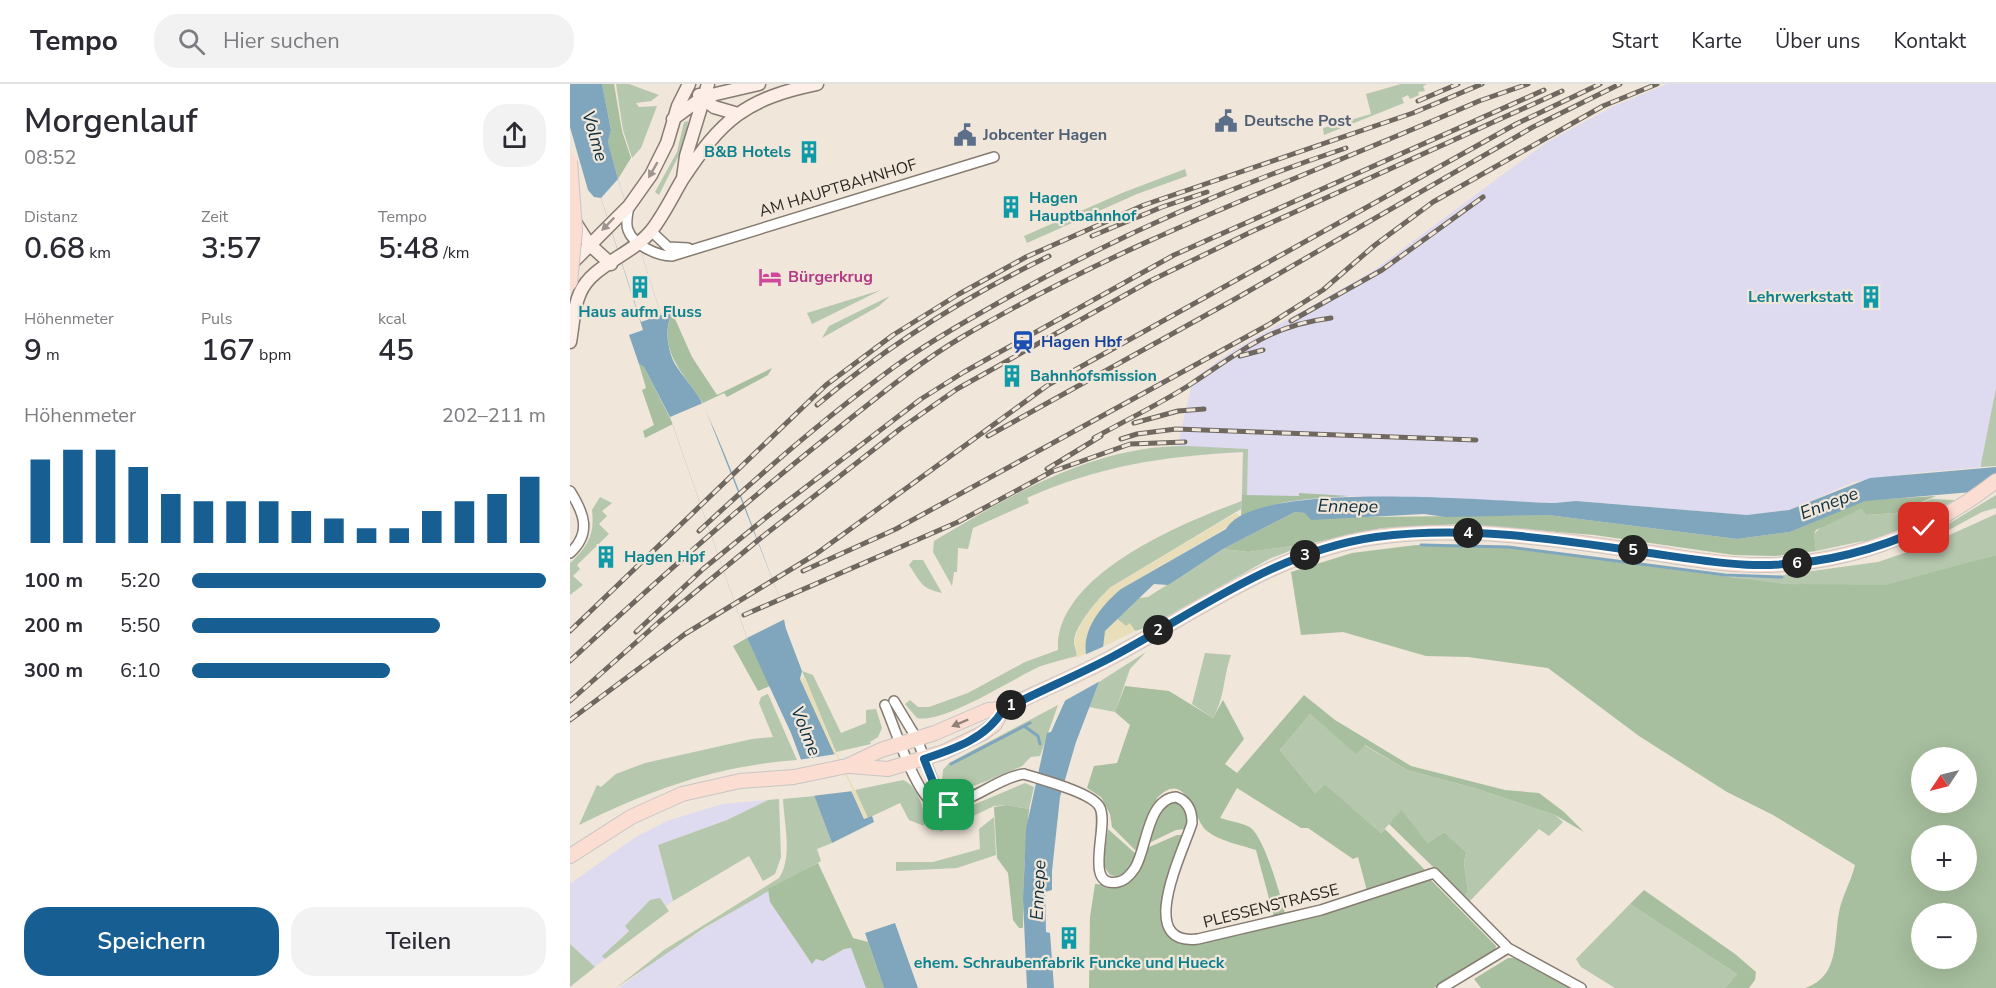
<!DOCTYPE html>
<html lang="de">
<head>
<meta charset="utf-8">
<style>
  :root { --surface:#fff; --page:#f2f2f3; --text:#2b2b33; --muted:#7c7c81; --line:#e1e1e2; --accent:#175e92 }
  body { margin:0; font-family:"Nunito Sans",sans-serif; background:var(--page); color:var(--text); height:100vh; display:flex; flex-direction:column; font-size:22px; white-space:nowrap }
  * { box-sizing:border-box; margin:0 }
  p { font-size:20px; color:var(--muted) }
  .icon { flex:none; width:33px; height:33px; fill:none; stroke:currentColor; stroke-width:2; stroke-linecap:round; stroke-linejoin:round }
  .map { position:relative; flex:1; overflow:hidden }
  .drawer { display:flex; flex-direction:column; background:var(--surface); width:570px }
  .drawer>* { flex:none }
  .needle { width:39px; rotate:235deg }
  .controls { position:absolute; left:1341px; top:663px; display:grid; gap:12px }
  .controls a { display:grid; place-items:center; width:66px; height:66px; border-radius:50%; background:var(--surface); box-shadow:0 6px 24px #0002; font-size:30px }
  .pin { position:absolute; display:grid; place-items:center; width:51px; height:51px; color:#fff; margin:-26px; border-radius:12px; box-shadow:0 3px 9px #0006 }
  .km { position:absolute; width:30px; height:30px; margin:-15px; border-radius:50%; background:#222; color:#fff; font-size:16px; line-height:30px; text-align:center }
  .round { display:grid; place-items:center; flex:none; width:63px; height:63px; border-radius:24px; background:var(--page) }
  .headline { display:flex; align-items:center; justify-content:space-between; height:102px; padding:0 24px }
  h1 { font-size:33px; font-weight:600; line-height:45px }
  .metrics { display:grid; grid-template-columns:repeat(3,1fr); gap:9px; height:102px; padding:6px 24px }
  .metrics div { display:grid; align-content:center }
  .metrics b { font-size:30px; font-weight:600 }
  .metrics small { font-size:16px; font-weight:400 }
  .metrics p { font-size:16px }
  .chart { height:168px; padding:12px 24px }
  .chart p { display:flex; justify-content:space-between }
  .chart svg { width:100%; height:108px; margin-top:6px; stroke:var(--accent); stroke-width:6 }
  .primary-button { display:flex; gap:12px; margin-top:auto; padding:12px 24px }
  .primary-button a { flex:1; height:69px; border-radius:24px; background:var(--accent); color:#fff; font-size:24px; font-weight:600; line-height:69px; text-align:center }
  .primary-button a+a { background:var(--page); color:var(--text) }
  ul { padding:0 24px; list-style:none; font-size:20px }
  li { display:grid; grid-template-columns:96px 72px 1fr; align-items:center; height:45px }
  li i { height:15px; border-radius:8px; background:var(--accent) }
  header { display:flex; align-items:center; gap:36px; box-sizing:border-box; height:84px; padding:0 30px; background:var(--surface); border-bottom:2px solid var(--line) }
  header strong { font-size:28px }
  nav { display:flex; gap:33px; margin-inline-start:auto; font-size:21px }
  .search { width:420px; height:54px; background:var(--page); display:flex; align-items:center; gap:15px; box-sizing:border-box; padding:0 21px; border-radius:24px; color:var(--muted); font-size:22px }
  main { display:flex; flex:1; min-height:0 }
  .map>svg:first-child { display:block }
</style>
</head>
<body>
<header>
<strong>Tempo</strong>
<div class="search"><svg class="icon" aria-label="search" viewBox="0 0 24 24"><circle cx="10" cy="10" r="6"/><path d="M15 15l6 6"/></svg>Hier suchen</div>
<nav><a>Start</a><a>Karte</a><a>Über uns</a><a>Kontakt</a></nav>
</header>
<main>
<section class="drawer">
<div class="headline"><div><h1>Morgenlauf</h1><p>08:52</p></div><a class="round"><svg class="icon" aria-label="share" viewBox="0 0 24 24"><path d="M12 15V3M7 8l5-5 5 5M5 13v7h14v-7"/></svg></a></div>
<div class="metrics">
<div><p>Distanz</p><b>0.68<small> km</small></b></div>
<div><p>Zeit</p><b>3:57</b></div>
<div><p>Tempo</p><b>5:48<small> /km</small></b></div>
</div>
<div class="metrics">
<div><p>Höhenmeter</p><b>9<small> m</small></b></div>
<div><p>Puls</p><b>167<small> bpm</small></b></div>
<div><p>kcal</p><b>45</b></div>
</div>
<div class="chart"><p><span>Höhenmeter</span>202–211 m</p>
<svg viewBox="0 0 160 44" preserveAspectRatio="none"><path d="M5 44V10M15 44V6M25 44V6M35 44V13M45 44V24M55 44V27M65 44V27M75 44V27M85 44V31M95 44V34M105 44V38M115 44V38M125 44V31M135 44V27M145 44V24M155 44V17"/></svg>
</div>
<ul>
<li><b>100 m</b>5:20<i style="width:100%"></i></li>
<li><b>200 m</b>5:50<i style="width:70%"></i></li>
<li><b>300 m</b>6:10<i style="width:56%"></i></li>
</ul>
<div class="primary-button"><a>Speichern</a><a>Teilen</a></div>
</section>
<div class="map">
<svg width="1426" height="904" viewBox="0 0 1426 904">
  <rect width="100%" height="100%" fill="#f0e6d9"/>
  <path fill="#dedaf0" d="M1097,0h329v304l-15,79 -65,6 -62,9 -65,28 -42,5 -170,-14 -22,2 -206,-7 -108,21 2,-65 -68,5 18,-78 39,-28 141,-80 174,-129 67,-36z
    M198,716l-41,20 -69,25 15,56 -7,5 -6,-8 -57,58 2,3 -10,8 -25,-23v-60l64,-46 33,-17 55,-17z
    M198,805l2,13 42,62 4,-5 7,2 21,-12 7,-1 15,40h-247l47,-35z"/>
  <path fill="#b5c7ad" d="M46,0h13l30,11 -8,6 -15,2 3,4 18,-1 -16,42 -9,10 -9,-28z
    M831,0h26l-4,2 2,5 -7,1 1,3 -9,4 -2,-4 -6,3 2,5 -80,32 -1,-7 48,-14 -5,-20z
    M118,37l-2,20 -27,54 -4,-3 22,-40 7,-30z
    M615,85l2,7 -50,18 -110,49 -3,-7 98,-43z
    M311,206l-69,34 -5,-11z
    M320,212l-11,10 -57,32 7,-12z
    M1426,304v78l-15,1v-3z
    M617,362l61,3 -1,46h-5l1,-43c-79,4 -145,14 -216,46l2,5 -56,25 -5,21 -10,-1 -1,24h-3l-2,14 -19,-34 1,-11c77,-46 160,-96 253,-95z
    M1426,411v13l-14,4 -35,19 -5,-3z
    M30,413l12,6 -10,8 5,5 -8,8 10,10 -32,31 3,4 -7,7 10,9 -13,10v-32c18,-16 25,-29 22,-53z
    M1361,415l24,1 -40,23 1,2 -52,18 -1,-2 -47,10 -2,-17 8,-8 39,-17 5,6 29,-2z
    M672,417l-1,8 -130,78c-11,10 -37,39 -37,55 0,5 3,9 3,14 -12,3 -24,6 -36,10 -28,12 -97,58 -124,52l-12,-14 5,-4 8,7h11l39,-14 57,-31 33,-12c-4,-75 126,-128 184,-149z
    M1426,430v41c-35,10 -70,23 -106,30 -21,3 -141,1 -156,-8l49,1v-3l95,-13 47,-16z
    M738,460l-39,15 -121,68 -13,4 -5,-7 -4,2 -9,-7 22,-21 9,-1 75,-48 25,3z
    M343,476h10l19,33c-22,-5 -21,-11 -33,-28z
    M576,568l-16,17 -15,43 -26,-5 10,-25z
    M635,569l26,2c-8,23 -6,42 -18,63l-21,-14z
    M232,587l11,4 28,58 25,-10v-13l10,-1 6,19 -4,9 -8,5 1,2 -35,8z
    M198,610l29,66c-81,6 -147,30 -218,65l18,-40 4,2 15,-13 29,-11 107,-24 21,-2 -14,-34 2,-6z
    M488,621l-18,51 -9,1c-4,3 -7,8 -9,9 -14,6 -61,28 -73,24l-7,-9 1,-11 6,-7z
    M740,630l46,39 8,-8 43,25 67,18 81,27 8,7 -14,14 -10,-7 -70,73 -5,-5 4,-5 -4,-29 2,-11 -22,-20 -16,11 -27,-32 -20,22 -56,-47 -10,7 -35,-43z
    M333,696c15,6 23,31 21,46l-15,-6 -9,-17 -32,15 -13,-28z
    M455,699l9,4 -5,22 -22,-4 -13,1 -54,26 3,-14 4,-2z
    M245,712l17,47 -15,6 4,12 -117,67 -88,60 48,-38 115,-72c14,-20 5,-56 4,-79z
    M209,715l2,58 -6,17 -12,7 -14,-25 -76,45 -15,-56 69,-25 41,-20z
    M424,733l2,38 -39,13 -61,3v-9h37l47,-13 -1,-20z
    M90,814l9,13 -64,48 -3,-3 27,-25 -4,-5 25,-26z
    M1060,820l107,70 -12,14h-110l-34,-21 -5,-8z
    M0,860l25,23 -25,20z"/>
  <path fill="#a7bf9e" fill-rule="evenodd" d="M32,0h12l8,47 9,27 -13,21 -10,-37 3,-12z
    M102,228l20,45 25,38 55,-27 -4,7 -41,22 -3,-4 -21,10c-20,-31 -46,-52 -31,-91z
    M69,280l5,3 29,57 -28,14 -2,-7 11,-6 -12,-35 4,-2z
    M729,409l50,3c-39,3 -73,3 -108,21l1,-22 57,1z
    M1366,412l-41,17 -29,2 -5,-6 -45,21 -2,4 2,17 -41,5 -41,-1 -140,-20 -132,-11 -80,4 -74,16 -60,8 -25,-3 72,-37 75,5 178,-2 189,24 53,-7 75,-32z
    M846,461l92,3 275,36 103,1 110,-30v433h-191c38,-12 27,-54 36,-84 4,-13 11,-26 14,-39l-82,-50 -46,-23 -88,-56 -91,-68 -80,-11 -42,-1 -83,-24 -42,3 -10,-63 61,-19zM1352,674h44v44h-44zM1352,752h44v44h-44zM1352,830h44v44h-44z
    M177,554l23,48 -12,5 -25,-45z
    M555,602l44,5 44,27 10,-18 21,39 -19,25 12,9 67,-78 31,25 76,46 94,24 34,3 25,19 20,20 -29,-17 -81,-27 -67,-18 -42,-25 -9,9 -46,-40 -30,36 35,43 10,-8 56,48 4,-4 40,41 -58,21 -9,-34 -5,2 -45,-31h-7l-64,-40 -17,30c9,3 24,5 31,10 14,12 30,68 34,86l-11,3 -18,-67c-15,-5 -37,-9 -49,-19 -14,-11 -20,-64 -50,-33l-17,49 -5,3 -23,-23 -2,-13 -9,-17 -14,-9 7,-22 23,-3 13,-38 -15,-13z
    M606,717l8,5 4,10 -3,13 -9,1 -27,13c6,-19 8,-35 27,-42z
    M437,721l22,4 -5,61 -1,58h-4l-6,-8 -5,-47 -11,-15 -3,-51z
    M831,726l27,33 16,-11 22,20 -2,11 4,29 -4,5 -75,-73z
    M538,745l29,26 -5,13 -11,9 -11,-2 -7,-10z
    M607,751h6l-20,56v34l23,19 55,-9 188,-57 67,68 -1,5 -26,19 -35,18h-345l1,-71 5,-33c36,2 40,-2 52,-36z
    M248,779l35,75 15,4 16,46h-18l-15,-40 -7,1 -21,12 -7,-2 -4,5 -42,-62 -2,-13z
    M1074,806l91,64 21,18 -1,8 -6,8h-24l12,-14 -107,-70z
    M938,874h6l57,30h-90l-7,-9z"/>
  <path fill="#e8deb9" d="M666,429l5,4 -7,3 -8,8 -105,61c-18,16 -39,40 -35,65l-10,4c2,-7 -3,-12 -1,-19 6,-21 21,-38 36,-52z
    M547,535l9,7 4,-3 5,8 -32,16 2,-16z
    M235,593l24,60 39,81 -3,1 -33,-65 -32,-75z"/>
  <path fill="#7fa6bc" d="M0,0h32l9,46 -3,12 10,37 43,136 11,-3c-6,16 -6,26 -1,43 4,15 25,33 32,50 29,61 51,128 76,191l7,33 16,42 -2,8 64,140 8,-3 2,6 -42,21 -41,-110 -44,-95 -77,-221 -26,-50 -5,-3 -10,-29 14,-5 -42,-132 -7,-1 -6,-7 -18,-63z
    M1426,383v23l-131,11 -75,31 -53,7 -189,-24 -102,2 -22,-3 -113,6 -6,-7 -10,-1 -72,37 -55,36 -14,-1 -49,47 -6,51 -23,60 -16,55 -8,74v19l-7,2 1,40 4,1 4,55h-27l-4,-89 3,-70 21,-96 4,-1 35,-78c-4,-25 16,-49 35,-65l105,-60c29,-51 271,-27 329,-26l21,-2 171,14 42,-5 81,-32z
    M325,839l23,65h-34l-19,-55z"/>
  <path fill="#f0e6d9" d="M48,95l43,136 -20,7 -40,-124z
    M133,319l80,203 2,13 -38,19 -77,-221z
    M537,561l-5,35 -43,24 23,-48z
    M266,670l17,37 -41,5 -14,-36z"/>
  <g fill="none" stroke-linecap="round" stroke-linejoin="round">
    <path stroke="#7fa6bc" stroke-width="3" d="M851,461l87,2 217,28 57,2
      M454,642l14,10 2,8
      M381,680l79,-41"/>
    <g stroke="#867c71" stroke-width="12">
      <path id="street" d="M59,122c-1,7 -4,17 -1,24 5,15 30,26 44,26l322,-99
        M81,147l17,16 20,1
        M0,407c14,22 22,42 0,62
        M324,617l23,38 22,58v9
        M315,621c9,20 32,95 53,101 11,3 25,-6 35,-10 15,-7 34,-20 51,-22 18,6 66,18 75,32 12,17 -18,83 19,76 7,-1 13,-8 17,-14 12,-19 12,-69 41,-71 12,4 16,14 16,26 -8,27 -58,124 6,116l123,-29 113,-37 74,75 73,40
        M872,904l66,-40"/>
    </g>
    <g stroke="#867c71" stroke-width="15">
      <path id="secondary" d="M129,11l15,12 24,7
        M103,35l30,-22 56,-13
        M113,94l3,-22 22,-72
        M3,135l16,25 22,20
        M0,181l59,-59 22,-31 16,-32 11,-37 11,-22
        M0,258c3,-16 3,-34 10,-49 12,-28 52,-38 71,-62 12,-15 21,-34 31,-51 40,-61 63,-81 135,-96"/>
    </g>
    <g stroke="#c7c6c5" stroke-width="16">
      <path id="primary" d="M280,682l38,3 56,-17 39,-19 12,-9 8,-15
        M0,772l61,-39 51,-23 58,-13 54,-4 53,-11 34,-16 54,-17 53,-23 15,-1c36,-18 74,-33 109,-52 86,-46 165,-106 264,-120 90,-12 181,2 269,15 37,5 74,13 111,13 88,1 171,-30 240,-84"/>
    </g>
    <use href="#street" stroke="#fff" stroke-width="9"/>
    <use href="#secondary" stroke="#fdeee8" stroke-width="12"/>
    <use href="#primary" stroke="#fbddd1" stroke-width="14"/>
    <g stroke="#6e6860" stroke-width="5">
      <path id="rail" d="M848,17l40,-17
        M522,152l70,-29 45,-15
        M721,237l91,-51 101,-73
        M670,272l23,-6
        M247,321c70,-59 150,-109 232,-149
        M564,339l44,-12 26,-2
        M418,352l247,-137 298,-172 87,-43
        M524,354c32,-18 66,-34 97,-54 51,-33 77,-58 140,-66
        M551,355l16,-5 39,-5 300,11
        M477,385l54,-33
        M129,447c62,-58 127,-114 195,-164 38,-27 79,-50 120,-73 106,-59 217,-108 332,-146
        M233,487l93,-42 372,-204 55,-35 52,-45 58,-43 170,-96 54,-22
        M174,531l214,-93 93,-50 79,-28 55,-2
        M0,547l256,-246 67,-50 66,-41 67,-37 118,-52 269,-92 69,-29
        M66,548l67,-63 65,-53 153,-117 43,-27 210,-117 370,-165
        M0,577c85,-79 170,-155 261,-227 43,-34 84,-69 131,-97 164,-97 343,-160 517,-236l49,-17
        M0,617l89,-79 103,-85 138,-108 57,-40 193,-108 103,-50 309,-140
        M0,636l115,-86 131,-80 232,-169 468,-261 84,-40"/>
    </g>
    <use href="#rail" stroke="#f0e6d9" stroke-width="3" stroke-dasharray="9" stroke-linecap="butt"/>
    <g stroke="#c7c6c5" stroke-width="16" stroke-linecap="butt">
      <path id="primary-bridge" d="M0,77l5,69 -5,53"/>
    </g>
    <use href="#primary-bridge" stroke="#fbddd1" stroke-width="14"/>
  </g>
  <defs><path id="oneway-solid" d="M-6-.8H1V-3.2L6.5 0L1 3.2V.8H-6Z" transform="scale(1.5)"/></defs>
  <g fill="#9e948e">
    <use href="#oneway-solid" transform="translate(83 86) rotate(120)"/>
    <use href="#oneway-solid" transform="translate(38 140) rotate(134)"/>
  </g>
  <use fill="#928178" href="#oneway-solid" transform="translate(390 639) rotate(157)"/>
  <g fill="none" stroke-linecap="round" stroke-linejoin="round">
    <g stroke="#fff" stroke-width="12">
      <path id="route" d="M379,721l-10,1v-9l-15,-38c30,-10 63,-21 79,-49 36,-19 73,-34 109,-53 86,-46 165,-106 264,-120 89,-12 179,2 267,15 36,5 74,12 111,13 59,1 117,-13 170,-37"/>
    </g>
    <use href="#route" stroke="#175e92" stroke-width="8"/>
  </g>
  <defs>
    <g id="civic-bare" transform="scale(1.8)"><path d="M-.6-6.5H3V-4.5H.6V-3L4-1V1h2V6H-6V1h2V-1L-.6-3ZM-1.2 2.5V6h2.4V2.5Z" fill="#5c6f8a" stroke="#f0e6d9" stroke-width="2.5" paint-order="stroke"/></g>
    <g id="building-bare" transform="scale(1.8)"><path d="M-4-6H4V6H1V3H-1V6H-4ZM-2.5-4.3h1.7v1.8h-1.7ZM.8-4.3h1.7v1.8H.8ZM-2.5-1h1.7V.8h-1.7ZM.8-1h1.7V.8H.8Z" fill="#0f9aa8" stroke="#f0e6d9" stroke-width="2.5" paint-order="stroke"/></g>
    <g id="hotel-bare" transform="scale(1.8)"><path d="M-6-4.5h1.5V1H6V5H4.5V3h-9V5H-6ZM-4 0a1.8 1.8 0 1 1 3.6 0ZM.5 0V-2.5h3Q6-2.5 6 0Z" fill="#d1479c" stroke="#f0e6d9" stroke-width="2.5" paint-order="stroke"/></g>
    <g id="station-bare" transform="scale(1.8)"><path d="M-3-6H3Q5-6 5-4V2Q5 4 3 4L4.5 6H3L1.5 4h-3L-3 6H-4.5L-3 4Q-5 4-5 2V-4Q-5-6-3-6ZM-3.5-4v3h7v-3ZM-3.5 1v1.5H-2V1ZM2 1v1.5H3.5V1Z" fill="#1a4fb4" stroke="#f0e6d9" stroke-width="2.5" paint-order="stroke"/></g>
  </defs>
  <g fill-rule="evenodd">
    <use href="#civic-bare" x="656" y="37"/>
    <use href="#civic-bare" x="395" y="51"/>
    <use href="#building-bare" x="239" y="68"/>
    <use href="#building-bare" x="441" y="123"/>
    <use href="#hotel-bare" x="200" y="193"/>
    <use href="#building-bare" x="70" y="203"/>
    <use href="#building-bare" x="1301" y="213"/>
    <use href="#station-bare" x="453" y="258"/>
    <use href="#building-bare" x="442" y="292"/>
    <use href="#building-bare" x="36" y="473"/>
    <use href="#building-bare" x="499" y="854"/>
  </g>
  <g text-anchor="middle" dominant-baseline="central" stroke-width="4.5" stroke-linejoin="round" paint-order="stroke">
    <g font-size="16" font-weight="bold" fill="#4e5e75" stroke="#f0e6d9" text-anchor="start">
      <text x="674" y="37">Deutsche Post</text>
      <text x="413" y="51">Jobcenter Hagen</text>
    </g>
    <g font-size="16" font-weight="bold" fill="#0d838f" stroke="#f0e6d9" text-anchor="start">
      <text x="221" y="68" text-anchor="end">B&amp;B Hotels</text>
      <text x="459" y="114">Hagen<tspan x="459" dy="18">Hauptbahnhof</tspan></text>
      <text x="1283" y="213" text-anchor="end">Lehrwerkstatt</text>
      <text x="70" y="228" text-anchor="middle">Haus aufm Fluss</text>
      <text x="460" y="292">Bahnhofsmission</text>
      <text x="54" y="473">Hagen Hpf</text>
      <text x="499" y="879" text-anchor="middle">ehem. Schraubenfabrik Funcke und Hueck</text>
    </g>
    <g font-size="16" fill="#292520" stroke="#f0e6d9">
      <text transform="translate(268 104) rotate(-17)">AM HAUPTBAHNHOF</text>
      <text transform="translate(701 822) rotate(-14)">PLESSENSTRASSE</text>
    </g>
    <g font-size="16" font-weight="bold" fill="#b23c85" stroke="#f0e6d9" text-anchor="start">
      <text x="218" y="193">Bürgerkrug</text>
    </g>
    <g font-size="16" font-weight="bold" fill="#164399" stroke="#f0e6d9" text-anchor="start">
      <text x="471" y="258">Hagen Hbf</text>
    </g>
    <g font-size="18" font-style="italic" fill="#0c2f40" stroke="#f0e6d9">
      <text transform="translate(25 52) rotate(74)">Volme</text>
      <text transform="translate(1259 419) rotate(-21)">Ennepe</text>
      <text transform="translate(778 422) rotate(1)">Ennepe</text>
      <text transform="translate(236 647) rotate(68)">Volme</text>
      <text transform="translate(468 806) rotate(-87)">Ennepe</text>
    </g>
  </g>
</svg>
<div class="controls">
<a><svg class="needle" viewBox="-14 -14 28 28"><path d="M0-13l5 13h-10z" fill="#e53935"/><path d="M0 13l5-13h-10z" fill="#7c7c81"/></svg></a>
<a>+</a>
<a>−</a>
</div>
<div class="pin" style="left:379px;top:721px;background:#1e9e55"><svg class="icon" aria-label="arrive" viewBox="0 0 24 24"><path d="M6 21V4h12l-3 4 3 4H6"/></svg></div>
<div class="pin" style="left:1354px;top:444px;background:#d93025"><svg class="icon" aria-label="check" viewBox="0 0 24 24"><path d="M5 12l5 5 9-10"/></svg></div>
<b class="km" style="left:441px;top:621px">1</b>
<b class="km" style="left:588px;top:546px">2</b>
<b class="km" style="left:735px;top:471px">3</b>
<b class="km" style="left:898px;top:449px">4</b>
<b class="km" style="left:1063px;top:466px">5</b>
<b class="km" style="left:1227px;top:479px">6</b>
</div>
</main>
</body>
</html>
